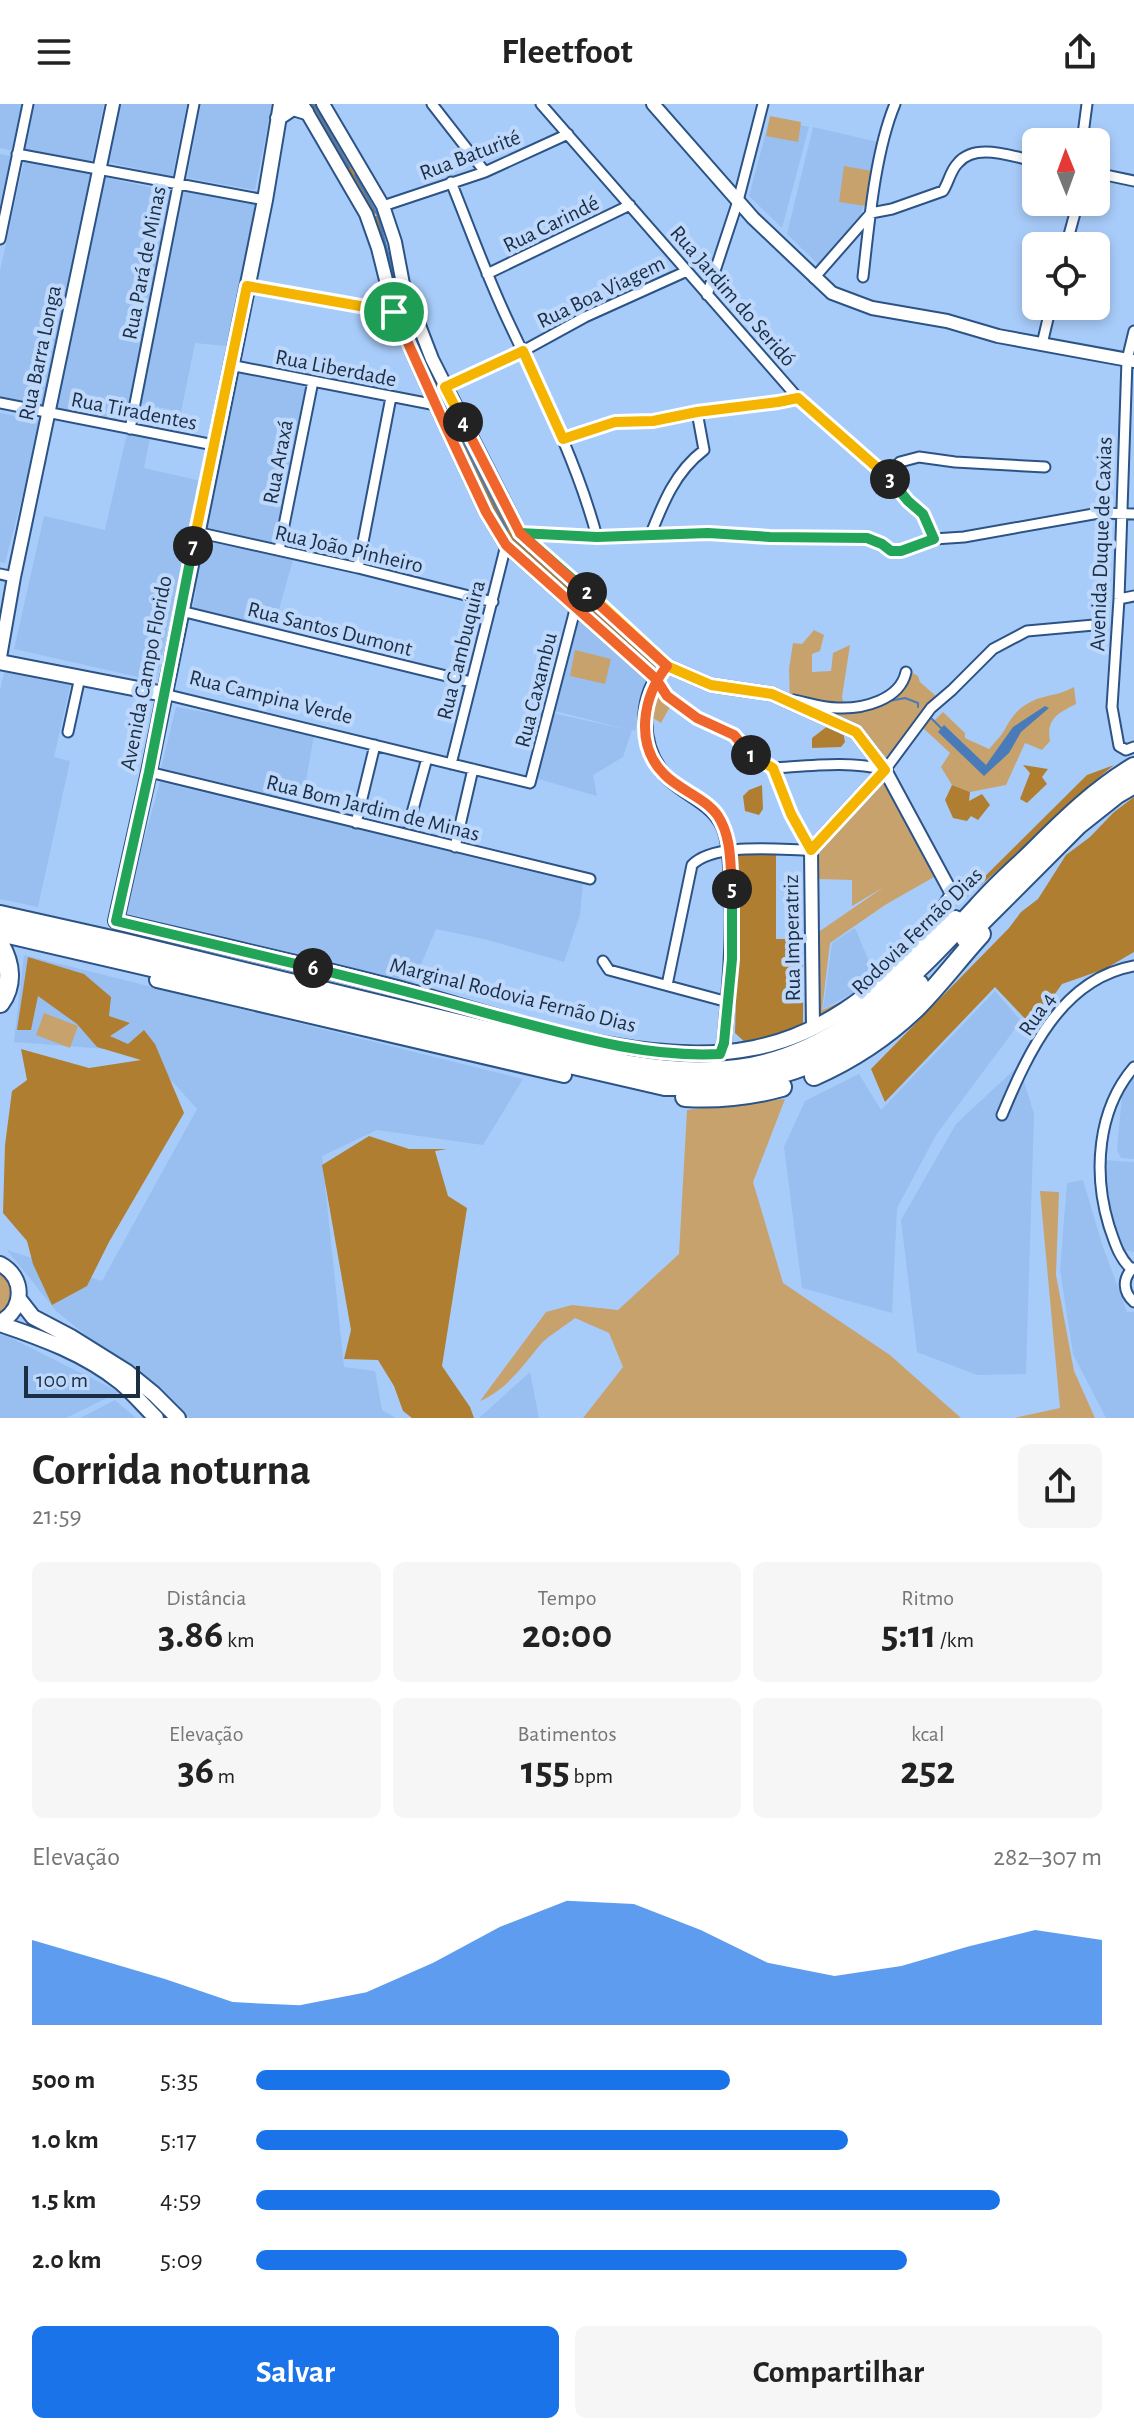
<!DOCTYPE html>
<html lang="pt">
<head>
<meta charset="utf-8">
<style>
  :root { --surface:#fff; --page:#f6f6f6; --text:#222; --muted:#767676; --accent:#1a73e8 }
  body { margin:0; font-family:"Alegreya Sans",sans-serif; background:var(--page); color:var(--text); height:100vh; display:flex; flex-direction:column; font-size:30px; white-space:nowrap }
  * { box-sizing:border-box; margin:0 }
  p { font-size:26px; color:var(--muted) }
  .icon { flex:none; width:44px; height:44px; fill:none; stroke:currentColor; stroke-width:2; stroke-linecap:round; stroke-linejoin:round }
  .map { position:relative; height:1314px; overflow:hidden }
  .panel { display:flex; flex-direction:column; background:var(--surface); flex:1 }
  .panel>* { flex:none }
  .needle { width:52px; rotate:359deg }
  .buttons { position:absolute; left:1022px; top:24px; display:grid; gap:16px }
  .buttons a { display:grid; place-items:center; width:88px; height:88px; border-radius:12px; background:var(--surface); box-shadow:0 4px 12px #0003; font-size:40px }
  .scale { position:absolute; left:24px; bottom:20px; width:116px; box-sizing:border-box; padding-left:8px; border:4px solid #1c2e44; border-top:0; font-size:22px; line-height:28px; white-space:nowrap; color:#1c2e44; -webkit-text-stroke:6px #bed8fb; paint-order:stroke }
  .pin { position:absolute; display:grid; place-items:center; width:68px; height:68px; color:#fff; margin:-34px; border:4px solid #fff; border-radius:50%; box-shadow:0 2px 8px #0007 }
  .km { position:absolute; width:40px; height:40px; margin:-20px; border-radius:50%; background:#222; color:#fff; font-size:22px; line-height:40px; text-align:center }
  .round { display:grid; place-items:center; flex:none; width:84px; height:84px; border-radius:12px; background:var(--page) }
  .overview { display:flex; align-items:center; justify-content:space-between; height:136px; padding:0 32px }
  h1 { font-size:44px; font-weight:700; line-height:60px }
  .figures { display:grid; grid-template-columns:repeat(3,1fr); gap:12px; height:136px; padding:8px 32px }
  .figures div { display:grid; align-content:center; border-radius:12px; background:var(--page); text-align:center }
  .figures b { font-size:40px; font-weight:700 }
  .figures small { font-size:22px; font-weight:400 }
  .figures p { font-size:22px }
  .chart { height:224px; padding:16px 32px }
  .chart p { display:flex; justify-content:space-between }
  .chart svg { width:100%; height:144px; margin-top:8px; fill:var(--accent); opacity:.7 }
  .action { display:flex; gap:16px; margin-top:auto; padding:16px 32px }
  .action a { flex:1; height:92px; border-radius:12px; background:var(--accent); color:#fff; font-size:32px; font-weight:700; line-height:92px; text-align:center }
  .action a+a { background:var(--page); color:var(--text) }
  ul { padding:0 32px; list-style:none; font-size:26px }
  li { display:grid; grid-template-columns:128px 96px 1fr; align-items:center; height:60px }
  li i { height:20px; border-radius:10px; background:var(--accent) }
  header { display:flex; justify-content:space-between; align-items:center; height:104px; padding:0 32px; background:var(--surface); font-size:36px; font-weight:700 }
  .map>svg:first-child { display:block }
</style>
</head>
<body>
<header><svg class="icon" aria-label="menu" viewBox="0 0 24 24"><path d="M4 6h16M4 12h16M4 18h16"/></svg>Fleetfoot<svg class="icon" aria-label="share" viewBox="0 0 24 24"><path d="M12 15V3M7 8l5-5 5 5M5 13v7h14v-7"/></svg></header>
<div class="map">
<svg width="1134" height="1314" viewBox="0 0 1134 1314">
  <rect width="100%" height="100%" fill="#a8ccfa"/>
  <path fill="#98bff0" d="M0,0h22l-8,47 -14,-3z
    M34,0h70l-12,57 -69,-10z
    M120,0h67l-15,73 -64,-15z
    M201,0h71l-17,86 -68,-12z
    M770,13l39,10 -27,101 -33,-32z
    M813,23l65,15 -18,78 -40,46 -33,-32z
    M0,50l12,2 -12,61z
    M24,57l69,13 -49,236 -44,-11v-128z
    M103,73l68,15 -44,230 -73,-13z
    M182,84l75,15 -31,143 -31,-3 -14,69 -42,-9z
    M237,269l69,14 -26,159 -77,-18z
    M0,309l42,8 -37,142 -5,-1z
    M127,329l23,5 -6,30 57,13 -45,200 -142,-32 30,-133 61,14z
    M204,437l89,19 -19,67 -81,-19z
    M579,517l70,62 -14,48 -3,-1 -9,27 -30,18 4,21 -62,-18 17,-65 78,17 -75,-19z
    M5,563l66,15 -17,75 16,4 -32,146 -38,-8v-208z
    M176,603l108,19 30,9 -12,68 -141,-35z
    M160,678l423,102 -3,31 -16,47 -76,-22 -52,-11 -25,59 -289,-70z
    M855,824l21,50 -4,5 -49,26 9,-66z
    M24,851l499,124 -40,66 -106,-15 -55,26 22,211 31,4 7,39 14,8h-208l-132,-107 -49,-61 95,31 95,-172 -51,-57 -132,-10z
    M995,887l26,30 -85,114 -39,73 -5,105 -90,-25 -18,-141 21,-46 54,-27 22,36z
    M1019,961l15,49 -8,260 -49,1 -60,-23 -16,-132 55,-96z
    M1134,965v90l-13,-1 -4,-8 6,-66z
    M1105,1056l29,2v90l-10,-2 -17,-45z
    M1083,1076l19,64 25,68h7v106h-28l-33,-64 -13,-84 7,-87z
    M0,1231l7,1 112,56 -53,26h-66z
    M530,1268l9,46h-60z
    M115,1296l21,18h-56z"/>
  <path fill="#c8a26d" d="M770,12l31,6 -3,20 -32,-6z
    M844,62l28,5 -6,35 -27,-4z
    M814,526l10,5 -4,16 -8,3v18l19,-1 2,-18 17,-8 -8,52 3,11 42,-12 19,-27 12,7 2,6 17,15 -51,60 -25,-26 -71,-28 -1,-34 4,-26 9,1z
    M575,546l36,9 -6,25 -35,-8z
    M1074,583l2,17c-18,9 -30,15 -26,37l-8,9 -17,-7 -19,42 -36,7 -18,-7 -11,-18 9,-14 -29,-27 7,-10 7,4 8,-8 22,21v5l24,11c5,-6 13,-14 16,-20 7,-14 16,-24 32,-30 14,-5 23,-4 37,-12z
    M657,587l14,14 -10,18 -11,-7z
    M882,676l52,97 -49,28 -55,38 -8,67 19,-8 1,2 -20,11 -4,-1 -1,-81 67,-46 -32,19v-26l-36,-1 -3,-23z
    M44,909l34,13 -8,22 -34,-13z
    M785,995l-32,83 30,101 107,72 71,63h-378l40,-51 -14,-34 -34,-15c-11,9 -26,17 -35,27 -18,22 -34,45 -60,56l66,-89 26,-7 46,5 61,-56 8,-144z
    M1040,1087l19,1 -3,83 18,96 21,47h-81l46,-10z
    M0,1168c15,12 15,29 0,42z"/>
  <path fill="#b07e30" d="M308,0h7l61,108 -2,4h4l34,117 103,206 143,123 -5,7 -146,-128 -102,-203 -32,-122z
    M829,621l13,2 3,15 -4,5 -29,1v-10z
    M1023,661l25,4 -6,8 5,7 -20,19 -7,-4 10,-26z
    M1114,661c-56,45 -104,99 -161,143l134,-133z
    M762,681l1,24 -4,6 -14,-4 -2,-15 6,-6z
    M952,681l18,7 -1,9 13,-7 8,11 -12,15 -7,-4 -4,5 -14,-3 -8,-18z
    M1134,693v155l-29,17 -43,15 -30,42 -37,-39 -110,115 -14,-33 138,-141 12,-16 17,-13 28,-44 24,-18 24,-25z
    M735,751h41v84h13v5l14,7v80l-53,16 -15,-14 4,-135z
    M28,853l56,17 27,23 -2,19 21,7 -20,13 18,8 16,-14 11,14 29,69 -75,129 -22,44 -35,19 -19,-41 -6,-23 -24,-28 2,-68 7,-54 15,-11 -6,-31 68,19 52,-8 -44,-13 -20,-23 -39,-28 -7,34h-14z
    M369,1032l40,13h38l-12,2 13,45 19,12 -25,158 28,41 4,11h-62l-9,-7 -9,-25 -16,-26 -34,-1 7,-29 -29,-165z"/>
  <path fill="#497bb9" d="M1045,602l4,2 -28,24 -12,21 -25,23 -46,-44 6,-7 42,40 27,-38z"/>
  <g fill="none" stroke-linecap="round" stroke-linejoin="round">
    <path stroke="#497bb9" stroke-width="2" d="M313,0l36,63
      M355,71l23,41 24,91 30,73
      M437,284l70,142
      M515,435l79,69
      M884,598l21,-4 13,5v4
      M931,614l10,10"/>
    <g stroke="#2c5385" stroke-width="13">
      <path id="minor" d="M432,0l53,68
        M541,0l257,294 90,78 20,25 15,13 11,25
        M1082,38l5,-38
        M17,50l248,46
        M1096,69l38,8
        M451,78c19,47 36,95 58,141 33,70 68,139 88,214
        M383,102l102,-34 83,-38
        M0,135l28,-135
        M1066,142l12,-44
        M487,170l143,-69
        M863,173c6,-53 12,-125 32,-173
        M814,174l57,-65 21,-4 51,-18c6,-9 7,-20 15,-28 18,-21 54,-6 78,-2
        M247,182l147,26
        M707,191l31,-94 25,-97
        M1134,227l-7,29 -8,239 -7,108 7,39 7,4 8,-3
        M1042,240l9,-38
        M230,261l206,40
        M445,283l78,-36 62,-34 102,-46
        M0,299l214,42
        M130,325l64,-325
        M563,335l52,-17 38,-1 44,-9 81,-10 20,-4
        M888,372l12,-14 19,-5 36,5 90,5
        M196,428l162,36 135,34
        M520,429l77,4 111,-4 53,4 106,1 8,2 16,11h10l33,-12 30,-2 135,-24 35,1
        M650,432c13,-33 25,-64 54,-86l-7,-38
        M279,446l34,-169
        M358,464l33,-171
        M0,470l14,3
        M1119,495l15,-3
        M181,507l290,71
        M656,575l11,17 30,22 37,17 19,23 20,10 18,46 20,36c-32,0 -97,-8 -119,15l-25,120
        M164,590l366,89 46,-177
        M794,596c14,3 29,8 44,8 25,1 62,-8 68,-36
        M68,628l12,-55
        M451,660l55,-219
        M773,664c34,-2 79,-8 112,2l46,-62 21,-18 41,-41 34,-18 67,-6
        M149,668l441,107
        M356,719l19,-78
        M409,720l18,-66
        M455,743l18,-78
        M603,857l6,9 119,32
        M1002,1011c26,-62 59,-136 132,-149
        M1133,1164c-11,11 -10,24 1,34
        M1131,1165c-13,-13 -16,-26 -22,-43 -16,-53 -12,-116 25,-159"/>
    </g>
    <g stroke="#2c5385" stroke-width="16">
      <path id="tertiary" d="M302,0l64,110 12,34 16,64 51,113 41,87 20,33 150,134
        M323,0l60,102 12,36 8,42 29,75 88,174 147,133 44,19 61,9 84,38 29,38 67,124 -26,42
        M653,0l100,114 79,75 40,15 75,13 51,15 136,25
        M0,553l14,-80 99,-473
        M660,570c-21,27 -19,71 2,98 20,24 56,30 64,63 4,16 4,32 5,49 3,53 -2,106 -7,159l-4,11
        M813,924l-2,-178 74,-80"/>
    </g>
    <g stroke="#2c5385" stroke-width="18">
      <path id="secondary" d="M281,0l-16,96 -116,572 -33,149c92,22 185,42 277,66 110,29 247,84 361,61 67,-13 120,-55 167,-103
        M278,14l15,-10 13,4
        M0,558l164,32
        M157,876l407,95
        M0,1160c25,13 25,45 0,58
        M19,1195l14,18 38,20 56,35 27,22 24,24
        M0,1220c42,14 85,30 120,58 13,11 24,24 36,36"/>
    </g>
    <g stroke="#2c5385" stroke-width="22">
      <path id="motorway" d="M0,811l125,28 504,122c36,6 73,9 109,4 105,-14 178,-96 246,-169 16,-18 35,-34 52,-51 30,-30 61,-60 98,-82
        M0,828l665,154c117,-1 170,-19 254,-102
        M965,834l113,-113 39,-31 17,-10
        M0,841c11,19 13,40 0,58
        M921,841l34,-25
        M814,972c36,-16 73,-40 102,-68 23,-23 43,-50 65,-74
        M685,993c33,2 64,-1 97,-10"/>
    </g>
    <use href="#minor" stroke="#fff" stroke-width="9"/>
    <use href="#tertiary" stroke="#fff" stroke-width="12"/>
    <use href="#secondary" stroke="#fff" stroke-width="14"/>
    <use href="#motorway" stroke="#fff" stroke-width="18"/>
  </g>
  <g fill="none" stroke-linecap="round" stroke-linejoin="round">
    <g stroke="#fff" stroke-width="16">
      <path id="split-1" d="M394,208l51,113 41,87 20,33 150,134 11,17 30,22 37,17 17,20"/>
    </g>
    <g stroke="#fff" stroke-width="16">
      <path id="split-2" d="M587,488l80,74 44,19 61,9 84,38 29,38 -74,80 -20,-36 -18,-46 -22,-13"/>
    </g>
    <g stroke="#fff" stroke-width="16">
      <path id="split-3" d="M587,488l-67,-59 77,4 111,-4 62,4 97,1 15,6 9,7h10l33,-12 -11,-25 -15,-13 -18,-22"/>
    </g>
    <g stroke="#fff" stroke-width="16">
      <path id="split-4" d="M463,318l-18,-35 78,-36 40,88 52,-17 38,-1 44,-9 81,-10 20,-4 92,81"/>
    </g>
    <g stroke="#fff" stroke-width="16">
      <path id="split-5" d="M463,318l57,111 147,133c-24,30 -33,78 -3,108 15,16 42,24 54,42 14,22 12,48 14,73"/>
    </g>
    <g stroke="#fff" stroke-width="16">
      <path id="split-6" d="M313,864c61,15 123,31 184,48 73,19 147,42 223,38l4,-11 8,-84v-70"/>
    </g>
    <g stroke="#fff" stroke-width="16">
      <path id="split-7" d="M193,442l-44,226 -33,149 197,47"/>
    </g>
    <g stroke="#fff" stroke-width="16">
      <path id="split-8" d="M193,442l54,-260 147,26"/>
    </g>
    <use href="#split-1" stroke="#f0652b" stroke-width="10"/>
    <use href="#split-2" stroke="#f5b400" stroke-width="10"/>
    <use href="#split-3" stroke="#22a559" stroke-width="10"/>
    <use href="#split-4" stroke="#f5b400" stroke-width="10"/>
    <use href="#split-5" stroke="#f0652b" stroke-width="10"/>
    <use href="#split-6" stroke="#22a559" stroke-width="10"/>
    <use href="#split-7" stroke="#22a559" stroke-width="10"/>
    <use href="#split-8" stroke="#f5b400" stroke-width="10"/>
  </g>
  <g text-anchor="middle" dominant-baseline="central" stroke-width="8" stroke-linejoin="round" paint-order="stroke">
    <g font-size="22" fill="#1c2e44" stroke="#bed8fb">
      <text transform="translate(470 51) rotate(-21)">Rua Baturité</text>
      <text transform="translate(551 120) rotate(-26)">Rua Carindé</text>
      <text transform="translate(144 159) rotate(-79)">Rua Pará de Minas</text>
      <text transform="translate(601 188) rotate(-26)">Rua Boa Viagem</text>
      <text transform="translate(733 192) rotate(49)">Rua Jardim do Seridó</text>
      <text transform="translate(40 249) rotate(-78)">Rua Barra Longa</text>
      <text transform="translate(336 264) rotate(11)">Rua Liberdade</text>
      <text transform="translate(134 307) rotate(11)">Rua Tiradentes</text>
      <text transform="translate(278 358) rotate(-79)">Rua Araxá</text>
      <text transform="translate(1101 440) rotate(-88)">Avenida Duque de Caxias</text>
      <text transform="translate(349 445) rotate(13)">Rua João Pinheiro</text>
      <text transform="translate(330 525) rotate(14)">Rua Santos Dumont</text>
      <text transform="translate(461 546) rotate(-76)">Rua Cambuquira</text>
      <text transform="translate(146 569) rotate(-79)">Avenida Campo Florido</text>
      <text transform="translate(536 586) rotate(-76)">Rua Caxambu</text>
      <text transform="translate(271 593) rotate(14)">Rua Campina Verde</text>
      <text transform="translate(373 704) rotate(14)">Rua Bom Jardim de Minas</text>
      <text transform="translate(917 827) rotate(-44)">Rodovia Fernão Dias</text>
      <text transform="translate(792 834) rotate(-91)">Rua Imperatriz</text>
      <text transform="translate(513 891) rotate(14)">Marginal Rodovia Fernão Dias</text>
      <text transform="translate(1037 910) rotate(-55)">Rua 4</text>
    </g>
  </g>
</svg>
<div class="buttons">
<a><svg class="needle" viewBox="-14 -14 28 28"><path d="M0-13l5 13h-10z" fill="#e53935"/><path d="M0 13l5-13h-10z" fill="#767676"/></svg></a>
<a><svg class="icon" aria-label="locate" viewBox="0 0 24 24"><circle cx="12" cy="12" r="6"/><path d="M12 2v4M12 18v4M2 12h4M18 12h4"/></svg></a>
</div>
<div class="scale">100 m</div>
<div class="pin" style="left:394px;top:208px;background:#1e9e55"><svg class="icon" aria-label="arrive" viewBox="0 0 24 24"><path d="M6 21V4h12l-3 4 3 4H6"/></svg></div>
<b class="km" style="left:751px;top:651px">1</b>
<b class="km" style="left:587px;top:488px">2</b>
<b class="km" style="left:890px;top:375px">3</b>
<b class="km" style="left:463px;top:318px">4</b>
<b class="km" style="left:732px;top:785px">5</b>
<b class="km" style="left:313px;top:864px">6</b>
<b class="km" style="left:193px;top:442px">7</b>
</div>
<section class="panel">
<div class="overview"><div><h1>Corrida noturna</h1><p>21:59</p></div><a class="round"><svg class="icon" aria-label="share" viewBox="0 0 24 24"><path d="M12 15V3M7 8l5-5 5 5M5 13v7h14v-7"/></svg></a></div>
<div class="figures">
<div><p>Distância</p><b>3.86<small> km</small></b></div>
<div><p>Tempo</p><b>20:00</b></div>
<div><p>Ritmo</p><b>5:11<small> /km</small></b></div>
</div>
<div class="figures">
<div><p>Elevação</p><b>36<small> m</small></b></div>
<div><p>Batimentos</p><b>155<small> bpm</small></b></div>
<div><p>kcal</p><b>252</b></div>
</div>
<div class="chart"><p><span>Elevação</span>282–307 m</p>
<svg viewBox="0 0 160 44" preserveAspectRatio="none"><path d="M0 44V18L10 24L20 30L30 37L40 38L50 34L60 25L70 14L80 6L90 7L100 15L110 25L120 29L130 26L140 20L150 15L160 18V44z"/></svg>
</div>
<ul>
<li><b>500 m</b>5:35<i style="width:56%"></i></li>
<li><b>1.0 km</b>5:17<i style="width:70%"></i></li>
<li><b>1.5 km</b>4:59<i style="width:88%"></i></li>
<li><b>2.0 km</b>5:09<i style="width:77%"></i></li>
</ul>
<div class="action"><a>Salvar</a><a>Compartilhar</a></div>
</section>
</body>
</html>
